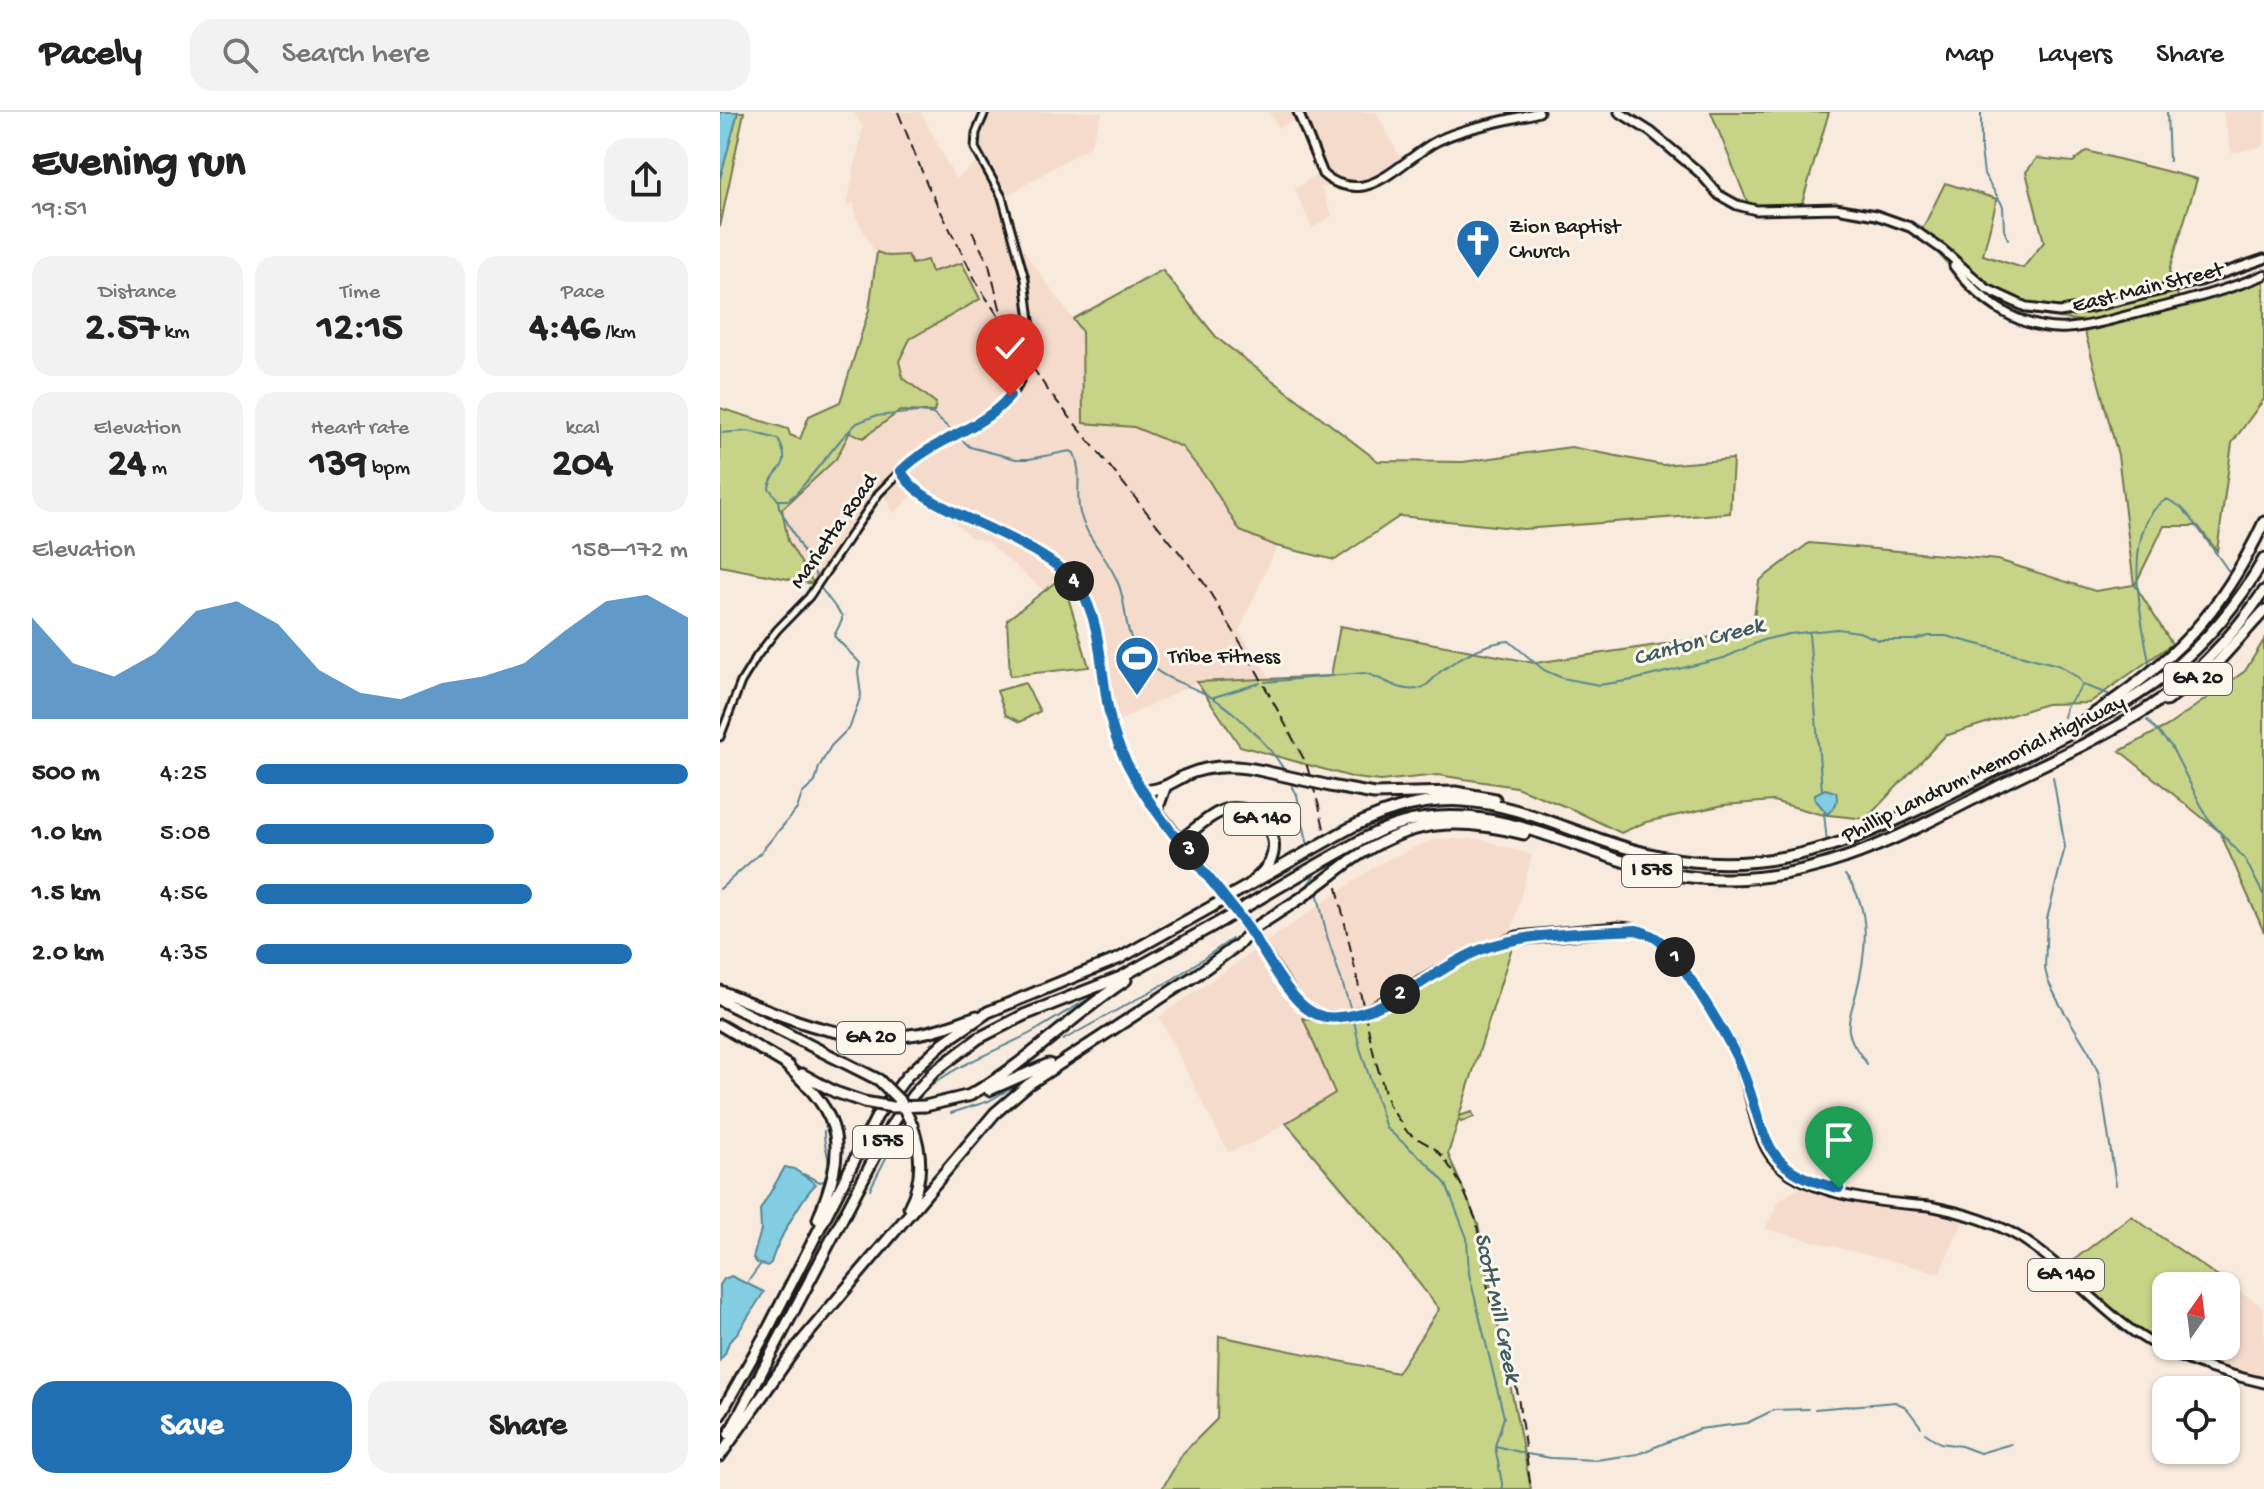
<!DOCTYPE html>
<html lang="en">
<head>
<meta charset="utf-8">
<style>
  :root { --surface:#fff; --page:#f2f2f2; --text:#222; --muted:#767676; --line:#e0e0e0; --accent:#1f6fb2 }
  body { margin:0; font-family:"Gochi Hand",sans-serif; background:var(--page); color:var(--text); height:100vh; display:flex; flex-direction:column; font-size:30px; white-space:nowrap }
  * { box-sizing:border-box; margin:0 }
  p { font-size:26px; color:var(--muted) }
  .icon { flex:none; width:44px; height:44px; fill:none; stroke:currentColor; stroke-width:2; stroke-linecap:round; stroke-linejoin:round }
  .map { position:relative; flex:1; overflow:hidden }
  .drawer { display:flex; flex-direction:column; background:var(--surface); width:720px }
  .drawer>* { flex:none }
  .needle { width:52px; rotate:14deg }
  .controls { position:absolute; left:1432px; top:1160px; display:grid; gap:16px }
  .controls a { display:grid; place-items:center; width:88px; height:88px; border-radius:16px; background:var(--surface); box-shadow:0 2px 6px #0004; font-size:40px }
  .pin { position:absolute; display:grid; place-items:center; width:68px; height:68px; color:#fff; margin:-82px -34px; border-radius:50% 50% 50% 0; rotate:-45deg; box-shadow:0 0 8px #0007 }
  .pin .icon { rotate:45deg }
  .km { position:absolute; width:40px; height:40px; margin:-20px; border-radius:50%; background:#222; color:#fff; font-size:22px; line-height:40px; text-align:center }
  .round { display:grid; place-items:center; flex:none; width:84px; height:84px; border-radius:24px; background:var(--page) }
  .head { display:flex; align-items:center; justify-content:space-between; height:136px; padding:0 32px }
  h1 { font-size:44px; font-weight:800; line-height:60px }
  .figures { display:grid; grid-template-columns:repeat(3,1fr); gap:12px; height:136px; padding:8px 32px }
  .figures div { display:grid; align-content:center; border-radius:20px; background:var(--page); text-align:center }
  .figures b { font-size:40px; font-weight:800 }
  .figures small { font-size:22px; font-weight:400 }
  .figures p { font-size:22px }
  .chart { height:224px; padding:16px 32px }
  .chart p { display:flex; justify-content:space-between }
  .chart svg { width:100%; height:144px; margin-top:8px; fill:var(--accent); opacity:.7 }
  .primary-button { display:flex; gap:16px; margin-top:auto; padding:16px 32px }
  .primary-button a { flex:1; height:92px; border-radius:24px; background:var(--accent); color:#fff; font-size:32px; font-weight:800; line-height:92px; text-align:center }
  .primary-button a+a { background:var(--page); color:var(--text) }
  ul { padding:0 32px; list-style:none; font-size:26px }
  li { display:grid; grid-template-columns:128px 96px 1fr; align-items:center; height:60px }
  li i { height:20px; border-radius:10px; background:var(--accent) }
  header { display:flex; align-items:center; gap:48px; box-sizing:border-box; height:112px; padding:0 40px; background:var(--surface); border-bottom:2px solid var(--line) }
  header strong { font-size:38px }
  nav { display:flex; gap:44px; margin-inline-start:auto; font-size:28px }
  .search { width:560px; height:72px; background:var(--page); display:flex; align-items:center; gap:20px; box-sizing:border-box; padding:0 28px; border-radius:24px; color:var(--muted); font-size:30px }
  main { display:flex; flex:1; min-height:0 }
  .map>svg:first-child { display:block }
</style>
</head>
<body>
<header>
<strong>Pacely</strong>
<div class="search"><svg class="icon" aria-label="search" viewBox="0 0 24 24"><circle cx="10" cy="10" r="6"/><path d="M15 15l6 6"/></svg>Search here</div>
<nav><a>Map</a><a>Layers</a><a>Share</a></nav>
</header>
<main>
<section class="drawer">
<div class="head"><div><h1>Evening run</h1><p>19:51</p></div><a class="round"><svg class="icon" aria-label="share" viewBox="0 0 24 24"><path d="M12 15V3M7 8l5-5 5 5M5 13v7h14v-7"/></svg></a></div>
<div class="figures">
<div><p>Distance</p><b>2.57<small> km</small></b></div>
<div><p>Time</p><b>12:15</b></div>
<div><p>Pace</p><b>4:46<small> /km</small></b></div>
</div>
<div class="figures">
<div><p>Elevation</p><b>24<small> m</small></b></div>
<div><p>Heart rate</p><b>139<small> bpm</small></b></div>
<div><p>kcal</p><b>204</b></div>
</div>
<div class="chart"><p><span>Elevation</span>158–172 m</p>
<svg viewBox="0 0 160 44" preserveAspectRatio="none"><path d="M0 44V13L10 27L20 31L30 24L40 11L50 8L60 15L70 29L80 36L90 38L100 33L110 31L120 27L130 17L140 8L150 6L160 13V44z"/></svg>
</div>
<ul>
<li><b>500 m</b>4:25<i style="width:100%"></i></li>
<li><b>1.0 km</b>5:08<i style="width:55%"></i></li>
<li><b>1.5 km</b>4:56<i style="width:64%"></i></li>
<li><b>2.0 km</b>4:35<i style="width:87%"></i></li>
</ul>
<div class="primary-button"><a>Save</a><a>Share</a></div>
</section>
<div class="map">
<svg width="1544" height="1377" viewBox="0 0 1544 1377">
  <rect width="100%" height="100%" fill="#f8eadd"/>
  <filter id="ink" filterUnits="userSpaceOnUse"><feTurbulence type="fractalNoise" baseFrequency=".0125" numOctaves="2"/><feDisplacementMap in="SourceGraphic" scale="16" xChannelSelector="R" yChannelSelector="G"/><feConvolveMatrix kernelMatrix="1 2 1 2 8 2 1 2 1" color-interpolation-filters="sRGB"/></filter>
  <g filter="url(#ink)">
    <path fill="#f5dbcb" d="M134,0h67l35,68 27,-24 -7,-29 8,-15h119l-13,34 -87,52 15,45 64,89 2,91 50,4 48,21 27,33 30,50 38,15 -38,85 32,48 -74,3 -84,42 -12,-98 -7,-25 -21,-32 -30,21 -55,-48 -17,-5 -20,-18 2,-6 -33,-19 -10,4 -16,15 -12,-20 -68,91 -26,-43 -6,-32 54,-50 14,-27 13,6 37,-27 20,-1 16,-7 -33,-25 -4,-17 11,-22 20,-11 1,-55 -19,-9 -4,-9 -20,1 -14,-5 -19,-36 -1,-12 -7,3 16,-79z
      M550,0h106l27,51 -30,22 -52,2 11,29 -20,12 -17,-39 28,-19 -21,-53 -24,11z
      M1503,0h41v34l-32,7z
      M714,727h46l52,16 -22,81 -18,4 -45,20 -46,30 -40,20 -40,2 -18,6 32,75 -82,50 -25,9 -69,-135 221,-154z
      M1079,1076l92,19 75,9 -27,57 -174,-44 15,-29z
      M1510,1173l34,23v73l-67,-16 8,-19h21v-52z"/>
    <path fill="#c7d386" stroke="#727851" stroke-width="2" d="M0,0h24l-24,115z
      M991,0h118l-29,98 -49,1z
      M1367,39l110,28 -28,92 12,33 83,-33v128l-32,44 -15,108 -19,-25h-34l-29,59 37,59 -83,59 -43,1 -101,32 -79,83 -47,-5 -46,-13 -49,4 -78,17 -25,11 -47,-23 -58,-23 -78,-12 -58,6 -25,-3 -115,-32 -43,-64 134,-6 9,-50 195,37 217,-32 7,-50 50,-38 189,17 97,31 39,-6 -16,-130 -36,-134 -61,-8 -50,-24 -51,-55 25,-51 52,16 -14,56 40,13 21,-26 -18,-70 11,-14 36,4z
      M157,140l11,4 20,-1 4,9 15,-4 4,12 31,-9 18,36 -70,40 -11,22 4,17 33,25 -2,9 -34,-1 -37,27 -13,-6 -14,27 -54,50 6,32 26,43 -94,-18v-158l68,21 2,6 10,4 9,-23 31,-14 29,-92z
      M442,158l55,68 161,123 85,1 108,-15 91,18 71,-6 -3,54 -207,16 -123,-13 -65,44 -59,-14 -36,-15 -31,-50 -27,-34 -48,-20 -51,-4 -1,-91 -9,-13z
      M342,465l27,90 -79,9 -3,-56z
      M1544,528v292l-44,-100 -100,-81 49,-26 76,-54z
      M305,571l15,28 -20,11 -14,-7 -9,-24z
      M793,832l-54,172 13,-4 2,5 -13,5 -2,-3 -11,35 30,70 53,265h-369l21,-36 34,-34 2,-83 178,37 42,-64 -59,-76 -94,-110 49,-30 -32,-75c10,2 20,5 30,5 65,-4 116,-66 180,-79z
      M1411,1104l99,69 -4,9v-8h-60v60h39l-8,19 -26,-7 -19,-12 -90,-77z"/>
    <path fill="#82cde2" stroke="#598693" stroke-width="2" d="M0,0h18l-18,67z
      M1105,677l11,3c3,10 -1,16 -9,22l-13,-16 1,-4z
      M65,1055l9,2 22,15c-14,13 -40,60 -45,79l-4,3 -10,-3 -4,-5 8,-28 -1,-20z
      M11,1164l33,16 -25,39 -10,11 -4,12 -5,6v-75l4,-6z"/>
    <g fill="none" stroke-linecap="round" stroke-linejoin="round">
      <path stroke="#598693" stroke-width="2" d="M1261,0v38l3,24 19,32 1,24 4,9
        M1447,0l2,49
        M0,321l28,-2 30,8c17,32 -6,27 -9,49l9,12 1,7 37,69
        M58,388h10l8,-6 47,-57 14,-14 18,-7 44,-4 14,2 37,33 46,12h13l41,-8 4,2c9,20 1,39 6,60 7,27 28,44 38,70 9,20 5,45 18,64 22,35 43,32 75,50 22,12 61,51 73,73
        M1089,522l13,156
        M1430,555c-8,-44 -31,-141 17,-168l14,8 10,11 39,55
        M545,570l99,-9c18,4 34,19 53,16 10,-1 17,-12 24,-18 19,-14 44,-28 68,-30l35,29 18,8 37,7 34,-5 91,-22 39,-18 26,-6 48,-5 22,3 20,8h35l15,-4h17l112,29 19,12 6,8 25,9
        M494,585l46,-14
        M1344,605l2,-10 16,-21
        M1427,608l24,26 37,73 37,40 19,37
        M1333,665l12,70 -18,72 -2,50 3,12 11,22 30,49 10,22 17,111
        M569,668l8,15 11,51
        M1104,701l3,29
        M1125,763c28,33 21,80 11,119 -3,11 -9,26 -7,37 2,13 11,22 18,33
        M586,775l8,-11
        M0,777l40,-36 37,-44 5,-15 13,-12 4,-15 12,-21 19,-19 11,-32 -3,-23 2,-9 -26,-27 8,-16v-4l-22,-29
        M597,779l10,45 24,74
        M634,909l6,27 26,80 42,36 18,20 21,54 2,36 35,143 -9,29 8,43
        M343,928l110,-61 59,-40
        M194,991c31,-38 83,-50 124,-74 17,-10 32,-20 49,-29
        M231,1001l38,-12 33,-19
        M104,1019c-1,14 6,25 5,39
        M83,1062l17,8 7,-2
        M150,1077l36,-70
        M27,1171l13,-18
        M1095,1297l80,-7 11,5 15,20
        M1205,1321l15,10 21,3 19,7 31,-9
        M776,1334l27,7
        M807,1342l24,4 45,2 42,-6 61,-25 48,-6 27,-13 34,-1"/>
      <g stroke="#1c1c1c" stroke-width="11">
        <path id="minor" d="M181,359c27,50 131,63 170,106 32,36 28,101 41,146 8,32 26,59 45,86
          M0,625l21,-55 16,-26 20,-26 32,-33 70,-104 31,-31 86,-52 22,-24 7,-17 7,-32 -7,-58 -23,-82 -27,-49 1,-15 9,-21"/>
      </g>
      <g stroke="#1c1c1c" stroke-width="13">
        <path id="major" d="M578,0l25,62c11,10 26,14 40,12 24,-4 52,-34 74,-45 31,-15 69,-20 102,-29
          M899,0l32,20 49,41 19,22 18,10 19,5 80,-2 40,7 34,12 33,23 44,39 41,19 31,4 33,-5 108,-26 64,-22
          M1234,154c27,36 67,65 114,62 27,-2 52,-11 78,-17 41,-10 79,-20 118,-36
          M437,698l89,115 48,71 12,12 15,8 23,1 26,-8 94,-52 53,-21 100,-9c24,0 44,11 58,30 22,32 48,69 64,105 12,28 14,62 28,88 24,45 117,53 163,56
          M806,827l92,-8
          M1209,1094c32,6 64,15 92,32 41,26 73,66 113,94 40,27 83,40 130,51"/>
      </g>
      <g stroke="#1c1c1c" stroke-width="15">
        <path id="highway" d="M1446,589l51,-38 47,-52
          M1366,607c86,-56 134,-103 178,-197
          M610,674l44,8 81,-2 40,7
          M424,679c20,-2 25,-7 42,-16 25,-11 51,-10 77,-4
          M437,698l8,-22
          M619,722c146,-83 215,13 353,27 120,13 214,-46 318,-98 53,-27 109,-52 157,-89 39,-32 72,-71 97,-115
          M460,728c15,-10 31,-27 48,-31 30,-5 55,25 42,53 -4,9 -14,16 -21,23
          M622,739c19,-11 38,-22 60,-28 104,-29 196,47 298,55 112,9 199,-41 295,-90 50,-25 103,-48 150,-78 47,-30 87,-73 119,-119
          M630,749c59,-41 106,-45 174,-27
          M515,781l58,-33
          M525,795l51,-30
          M0,879c64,25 126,56 197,43 21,-3 40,-11 60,-18
          M0,888l159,80
          M0,913l69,41
          M65,952c60,54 62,83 33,155
          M82,962l33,18 29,10
          M269,978l60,-26
          M248,984c58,-31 103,-80 158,-116
          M205,994l46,-11
          M189,1095c14,-26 13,-55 3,-82
          M0,1303l46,-82 111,-217 30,-40 36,-33 45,-31 132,-54 93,-52
          M9,1322l162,-308 22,-31 22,-24 44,-33 45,-23 97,-38 102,-57
          M0,1344l76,-108 199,-235 34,-29 170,-111 40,-29 11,-13 51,-33"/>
      </g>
      <use href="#minor" stroke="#fbf7ec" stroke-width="5"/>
      <use href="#major" stroke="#fbf7ec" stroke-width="7"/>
      <use href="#highway" stroke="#fbf7ec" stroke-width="9"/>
      <path stroke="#1c1c1c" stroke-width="2" stroke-dasharray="12 6" stroke-linecap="butt" d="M178,0l29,72 52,103 68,102 157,194 44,72 58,108 13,43 55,249 15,51 19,27 26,15 10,10 18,28 14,34 15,85 20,59 6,26 14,99
        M252,119l17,34 12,47"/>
      <g stroke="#1c1c1c" stroke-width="15" stroke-linecap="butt">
        <path id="highway-bridge" d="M543,659l67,15
          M573,748l46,-26
          M576,765l46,-26
          M581,786l49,-37
          M493,794l22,-13
          M503,808l22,-13
          M159,968l22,22 11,23
          M144,990l28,5 33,-1"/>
      </g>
      <use href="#highway-bridge" stroke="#fbf7ec" stroke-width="9"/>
    </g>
  </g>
  <g fill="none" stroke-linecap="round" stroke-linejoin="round" filter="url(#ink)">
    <g stroke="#fff" stroke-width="16">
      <path id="route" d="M290,284c-29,35 -78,43 -109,75 11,20 30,29 51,40 35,17 107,45 128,78 26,40 19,106 37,152 27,69 85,124 128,183 19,26 33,57 55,79 11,11 25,16 39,14 52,-4 94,-48 141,-67 44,-18 108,-17 156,-20 14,3 26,11 36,22 23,33 47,69 65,106 31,65 14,112 102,130"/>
    </g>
    <use href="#route" stroke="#1f6fb2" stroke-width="10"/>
  </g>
  <defs>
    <g id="church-pin" transform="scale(2.3)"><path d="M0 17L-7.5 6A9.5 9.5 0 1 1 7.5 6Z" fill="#1f6fb2" stroke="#fbf7ec"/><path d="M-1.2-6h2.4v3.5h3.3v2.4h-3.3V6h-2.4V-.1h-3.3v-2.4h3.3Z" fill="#fff"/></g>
    <g id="stadium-pin" transform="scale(2.3)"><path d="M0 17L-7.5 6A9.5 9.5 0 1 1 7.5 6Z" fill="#1f6fb2" stroke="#fbf7ec"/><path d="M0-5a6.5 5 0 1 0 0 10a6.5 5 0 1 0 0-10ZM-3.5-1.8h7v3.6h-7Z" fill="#fff"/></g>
  </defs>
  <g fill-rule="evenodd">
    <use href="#church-pin" x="758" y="129"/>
    <use href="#stadium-pin" x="417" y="546"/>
  </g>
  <g text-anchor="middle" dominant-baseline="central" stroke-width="6" stroke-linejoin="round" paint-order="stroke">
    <g fill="#fbf7ec" stroke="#5f5e5a" stroke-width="2">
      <rect x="1444" y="551" width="68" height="32" rx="6"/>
      <rect x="504" y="691" width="76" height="32" rx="6"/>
      <rect x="902" y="743" width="60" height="32" rx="6"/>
      <rect x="117" y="910" width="68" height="32" rx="6"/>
      <rect x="133" y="1014" width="60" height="32" rx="6"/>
      <rect x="1308" y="1147" width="76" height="32" rx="6"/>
    </g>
    <g font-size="20" font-weight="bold" fill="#1c1c1c">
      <text x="1478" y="567">GA 20</text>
      <text x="542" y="707">GA 140</text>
      <text x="932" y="759">I 575</text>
      <text x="151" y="926">GA 20</text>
      <text x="163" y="1030">I 575</text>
      <text x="1346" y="1163">GA 140</text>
    </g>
    <g font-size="22" fill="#1c1c1c" stroke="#fbf7ec" text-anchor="start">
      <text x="789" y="116">Zion Baptist<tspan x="789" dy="25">Church</tspan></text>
      <text x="448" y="546">Tribe Fitness</text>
    </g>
    <g font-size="22" fill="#1c1c1c" stroke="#fbf7ec">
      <text transform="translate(1428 177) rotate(-14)">East Main Street</text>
      <text transform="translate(115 420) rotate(-55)">Marietta Road</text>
      <text transform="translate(1264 658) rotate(-26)">Phillip Landrum Memorial Highway</text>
    </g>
    <g font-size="24" font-style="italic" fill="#405a61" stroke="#fbf7ec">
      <text transform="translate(979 531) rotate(-15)">Canton Creek</text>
      <text transform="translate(776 1196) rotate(78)">Scott Mill Creek</text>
    </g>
  </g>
</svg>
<div class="controls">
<a><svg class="needle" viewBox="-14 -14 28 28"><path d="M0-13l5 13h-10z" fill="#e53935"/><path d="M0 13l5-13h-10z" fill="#767676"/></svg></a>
<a><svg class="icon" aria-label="locate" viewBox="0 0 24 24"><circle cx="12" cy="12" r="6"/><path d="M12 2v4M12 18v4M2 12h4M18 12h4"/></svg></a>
</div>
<div class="pin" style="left:1119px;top:1076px;background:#1e9e55"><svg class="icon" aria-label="arrive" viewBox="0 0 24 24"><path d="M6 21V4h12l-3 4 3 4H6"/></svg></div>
<div class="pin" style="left:290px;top:284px;background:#d93025"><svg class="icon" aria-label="check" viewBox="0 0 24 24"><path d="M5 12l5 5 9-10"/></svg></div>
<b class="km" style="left:955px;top:845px">1</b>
<b class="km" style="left:680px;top:882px">2</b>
<b class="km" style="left:469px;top:738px">3</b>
<b class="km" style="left:354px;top:469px">4</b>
</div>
</main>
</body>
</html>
